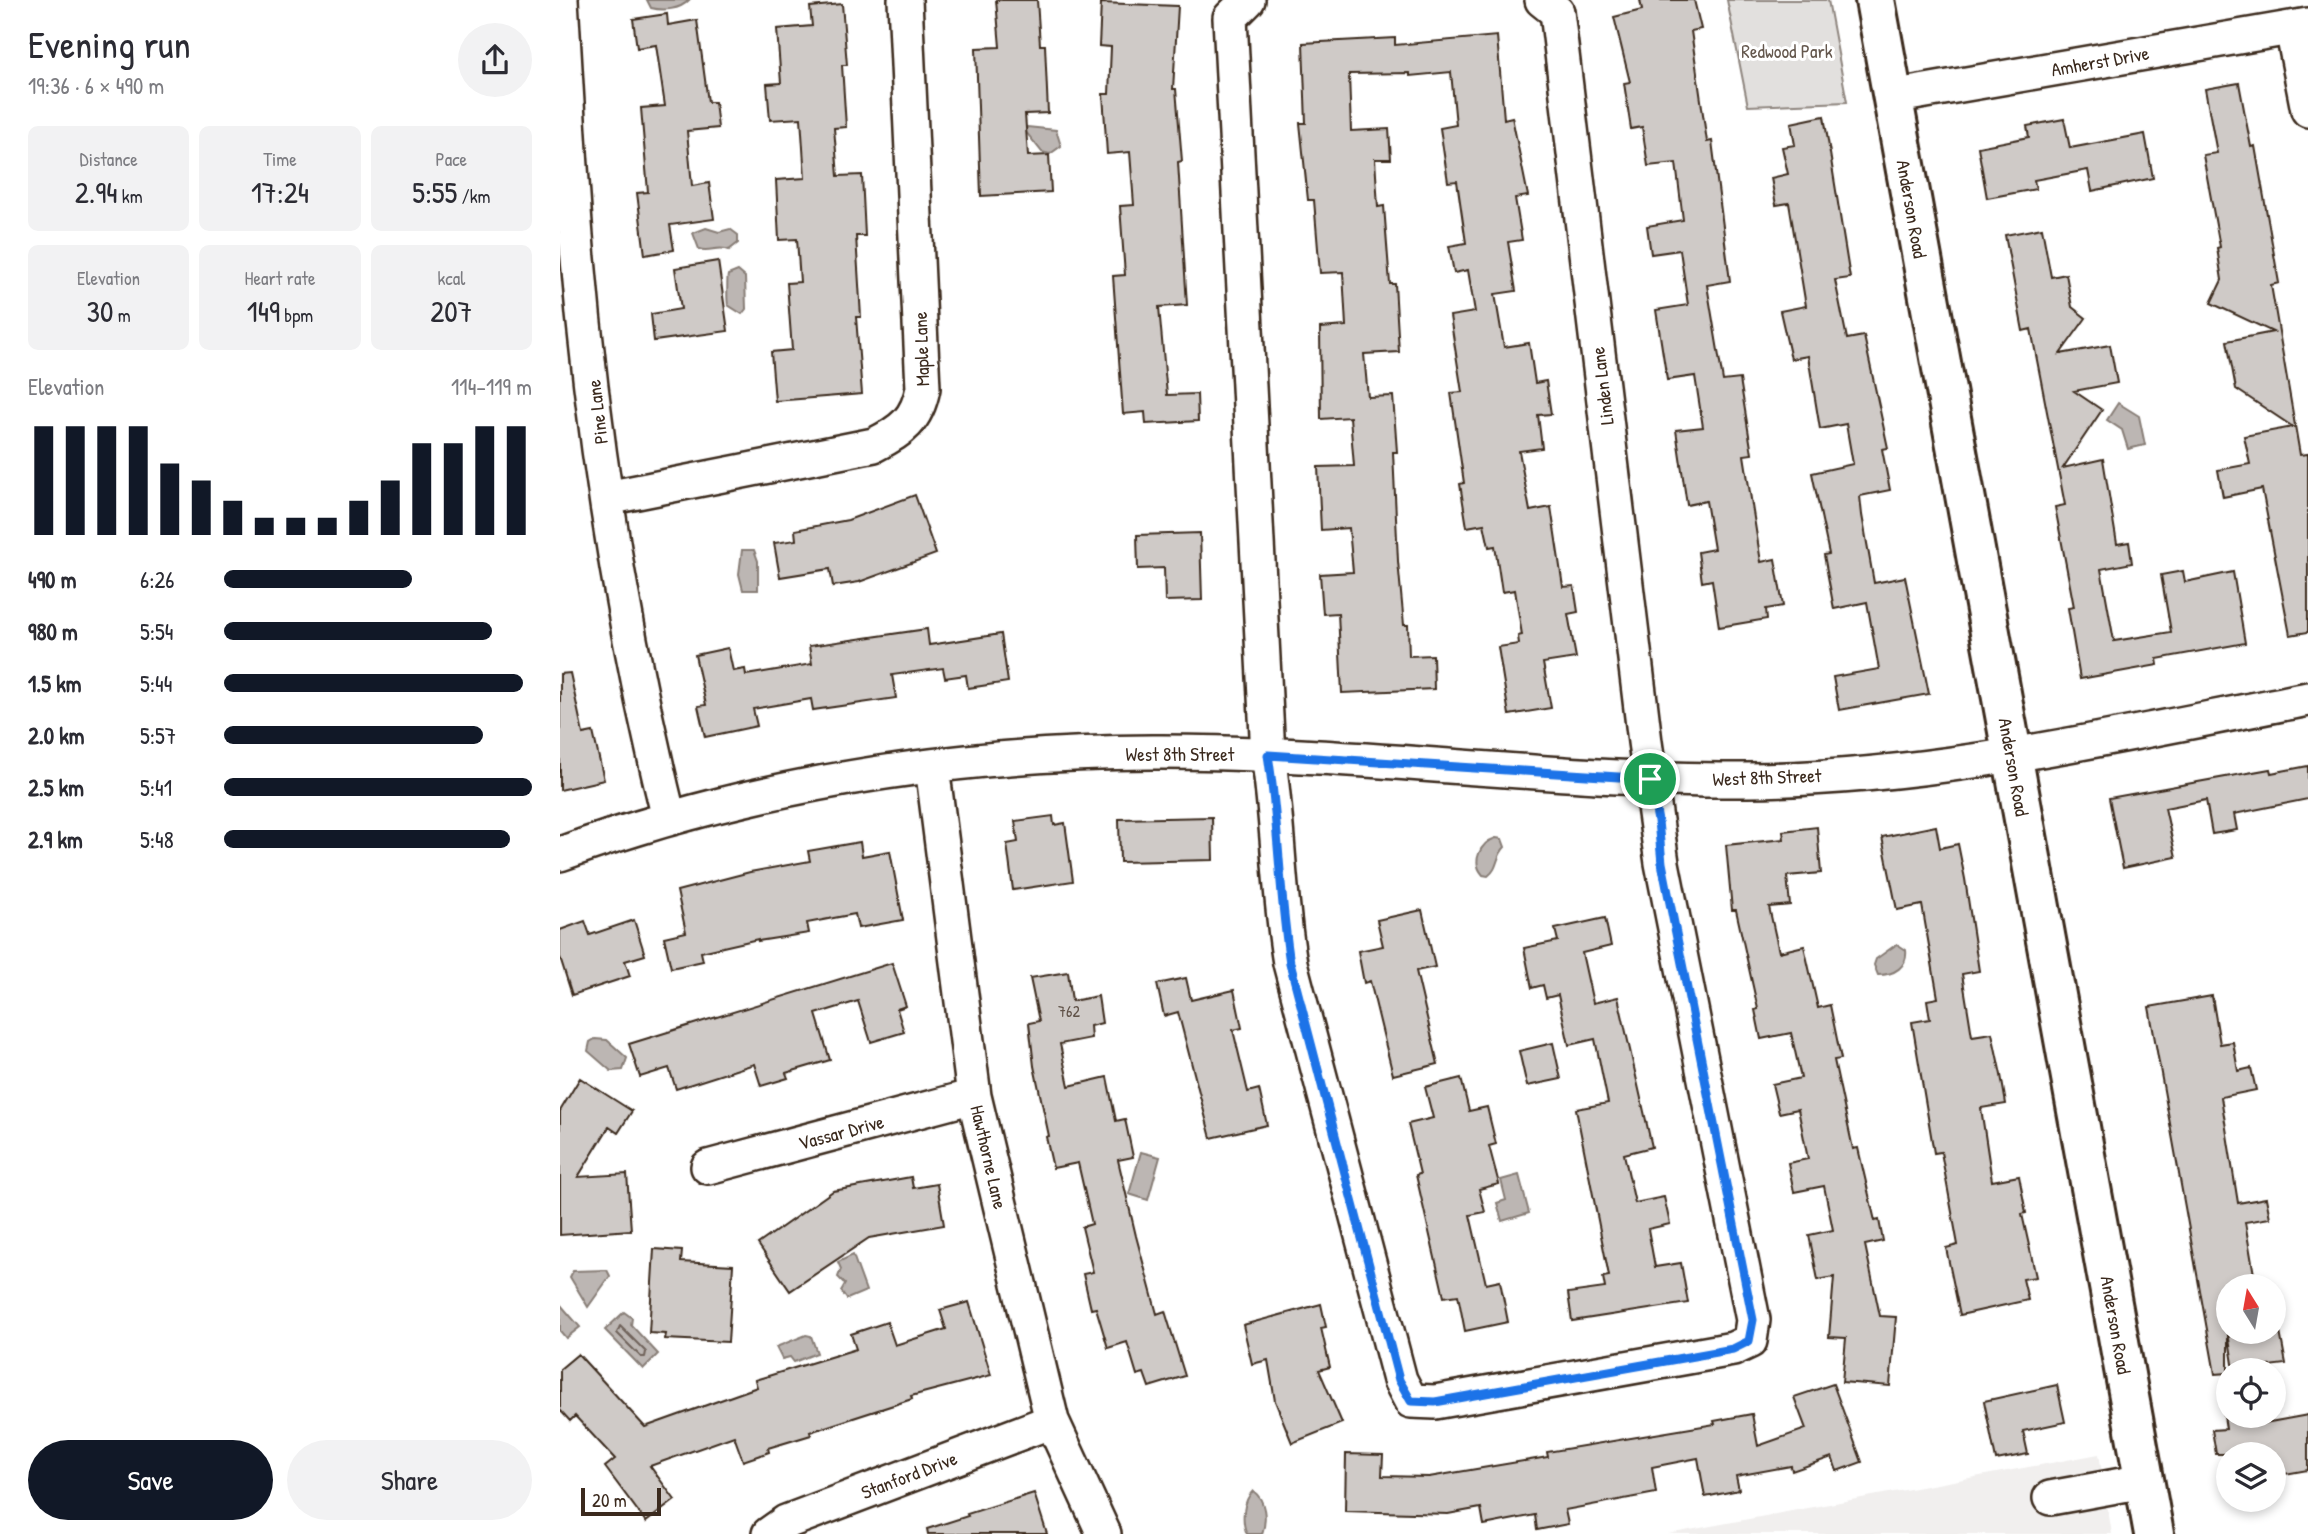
<!DOCTYPE html>
<html lang="en">
<head>
<meta charset="utf-8">
<style>
  :root { --surface:#fff; --page:#f2f2f3; --text:#2b2b33; --muted:#7c7c81; --accent:#111827 }
  body { margin:0; font-family:"Patrick Hand",sans-serif; background:var(--page); color:var(--text); height:100vh; display:flex; flex-direction:column; font-size:26px; white-space:nowrap }
  * { box-sizing:border-box; margin:0 }
  p { font-size:23px; color:var(--muted) }
  .icon { flex:none; width:38px; height:38px; fill:none; stroke:currentColor; stroke-width:2; stroke-linecap:round; stroke-linejoin:round }
  .map { position:relative; flex:1; overflow:hidden }
  .details { display:flex; flex-direction:column; background:var(--surface); width:560px }
  .details>* { flex:none }
  .needle { width:46px; rotate:349deg }
  .fabs { position:absolute; left:1656px; top:1274px; display:grid; gap:14px }
  .fabs a { display:grid; place-items:center; width:70px; height:70px; border-radius:50%; background:var(--surface); box-shadow:0 4px 10px #0003; font-size:35px }
  .scale { position:absolute; left:21px; bottom:18px; width:80px; box-sizing:border-box; padding-left:7px; border:4px solid #3b2a1e; border-top:0; font-size:19px; line-height:24px; white-space:nowrap; color:#3b2a1e; -webkit-text-stroke:5px #fff; paint-order:stroke }
  .pin { position:absolute; display:grid; place-items:center; width:60px; height:60px; color:#fff; margin:-30px; border:4px solid #fff; border-radius:50%; box-shadow:0 2px 7px #0007 }
  .round { display:grid; place-items:center; flex:none; width:74px; height:74px; border-radius:37px; background:var(--page) }
  .headline { display:flex; align-items:center; justify-content:space-between; height:119px; padding:0 28px }
  h1 { font-size:38px; font-weight:600; line-height:52px }
  .stats { display:grid; grid-template-columns:repeat(3,1fr); gap:10px; height:119px; padding:7px 28px }
  .stats div { display:grid; align-content:center; border-radius:10px; background:var(--page); text-align:center }
  .stats b { font-size:30px; font-weight:600 }
  .stats small { font-size:19px; font-weight:400 }
  .stats p { font-size:19px }
  .chart { height:196px; padding:14px 28px }
  .chart p { display:flex; justify-content:space-between }
  .chart svg { width:100%; height:126px; margin-top:7px; stroke:var(--accent); stroke-width:6 }
  .action { display:flex; gap:14px; margin-top:auto; padding:14px 28px }
  .action a { flex:1; height:80px; border-radius:42px; background:var(--accent); color:#fff; font-size:28px; font-weight:600; line-height:80px; text-align:center }
  .action a+a { background:var(--page); color:var(--text) }
  ul { padding:0 28px; list-style:none; font-size:23px }
  li { display:grid; grid-template-columns:112px 84px 1fr; align-items:center; height:52px }
  li i { height:18px; border-radius:9px; background:var(--accent) }
  main { display:flex; flex:1; min-height:0 }
  .map>svg:first-child { display:block }
</style>
</head>
<body>
<main>
<section class="details">
<div class="headline"><div><h1>Evening run</h1><p>19:36 · 6 × 490 m</p></div><a class="round"><svg class="icon" aria-label="share" viewBox="0 0 24 24"><path d="M12 15V3M7 8l5-5 5 5M5 13v7h14v-7"/></svg></a></div>
<div class="stats">
<div><p>Distance</p><b>2.94<small> km</small></b></div>
<div><p>Time</p><b>17:24</b></div>
<div><p>Pace</p><b>5:55<small> /km</small></b></div>
</div>
<div class="stats">
<div><p>Elevation</p><b>30<small> m</small></b></div>
<div><p>Heart rate</p><b>149<small> bpm</small></b></div>
<div><p>kcal</p><b>207</b></div>
</div>
<div class="chart"><p><span>Elevation</span>114–119 m</p>
<svg viewBox="0 0 160 44" preserveAspectRatio="none"><path d="M5 44V6M15 44V6M25 44V6M35 44V6M45 44V19M55 44V25M65 44V32M75 44V38M85 44V38M95 44V38M105 44V32M115 44V25M125 44V12M135 44V12M145 44V6M155 44V6"/></svg>
</div>
<ul>
<li><b>490 m</b>6:26<i style="width:61%"></i></li>
<li><b>980 m</b>5:54<i style="width:87%"></i></li>
<li><b>1.5 km</b>5:44<i style="width:97%"></i></li>
<li><b>2.0 km</b>5:57<i style="width:84%"></i></li>
<li><b>2.5 km</b>5:41<i style="width:100%"></i></li>
<li><b>2.9 km</b>5:48<i style="width:93%"></i></li>
</ul>
<div class="action"><a>Save</a><a>Share</a></div>
</section>
<div class="map">
<svg width="1748" height="1534" viewBox="0 0 1748 1534">
  <rect width="100%" height="100%" fill="#fff"/>
  <filter id="ink" filterUnits="userSpaceOnUse"><feTurbulence type="fractalNoise" baseFrequency=".0143" numOctaves="2"/><feDisplacementMap in="SourceGraphic" scale="14" xChannelSelector="R" yChannelSelector="G"/><feConvolveMatrix kernelMatrix="1 2 1 2 8 2 1 2 1" color-interpolation-filters="sRGB"/></filter>
  <g filter="url(#ink)">
    <path fill="#f1efee" d="M1539,1454l13,80h-444z"/>
    <path fill="#e2e0de" stroke="#8e857e" stroke-width="2" d="M1167,0h101l19,102 -99,4z"/>
    <path fill="#bcb6b3" stroke="#887e77" stroke-width="2" d="M87,0h42c-9,10 -26,11 -38,8z
      M467,127l29,3 5,16 -11,8 -8,-2 -16,-20z
      M146,228l13,4 11,-3 8,6v8l-9,7c-11,-5 -20,3 -30,-1l-6,-16z
      M178,271l7,6 1,32 -4,5 -14,-9c-1,-3 -1,-27 0,-30z
      M1558,403l21,13 6,29 -17,4 -6,-19 -15,-10z
      M182,550h12l4,11v29h-15l-4,-16z
      M936,838l6,1 3,8c-10,10 -6,21 -17,29l-5,-1c-12,-13 -3,-32 13,-37z
      M1337,944l9,6c2,17 -12,25 -28,25l-4,-10 2,-6z
      M35,1039l12,1 20,18 -4,12 -12,1 -23,-20 2,-9z
      M581,1152l19,5 -12,43 -19,-6z
      M959,1175l10,38 -27,8 -5,-18 9,-3 -5,-20z
      M293,1255l13,36 -19,8 -6,-8 4,-7 -7,-7 3,-8 -3,-7z
      M47,1270l3,6 -22,31 -18,-30 3,-6z
      M0,1304l20,23 -14,11 -6,-7z
      M64,1312l8,6 -1,7 27,29 -15,15 -38,-39z
      M246,1335l5,1 6,17 -23,9 -4,-5 -8,2 -6,-12z
      M693,1491c13,9 14,29 9,43h-15c-6,-13 -4,-33 6,-43z"/>
    <g fill="none" stroke-linecap="round" stroke-linejoin="round">
      <path stroke="#6f625a" stroke-width="2" d="M60,1326l26,26 -1,5h-4l-24,-24z"/>
    </g>
    <path fill="#cfcac7" stroke="#3b2a1e" stroke-width="2" d="M436,0h41l3,45h5l3,68 -23,1 3,42 21,-1 2,37 -70,4 -5,-148 24,-1z
      M1080,0h54l7,29 -10,2 16,111 5,-1 18,140 -23,4 16,96 17,-2 12,75 -8,1 17,107 14,-3 8,47 -17,3 1,10 -48,8 -7,-47 -10,2 -4,-30 16,-3 -8,-48 -19,4 -11,-75 27,-3 -8,-51 -28,4 -11,-70 32,-5 -8,-55 -29,4 -4,-28 36,-6 -7,-57 -28,3 -6,-39 -11,2 -7,-46 6,-1 -16,-65 28,-7z
      M541,3l77,3 -5,83h3l6,72 -4,1 9,143 -28,2 8,88 30,-1 1,27 -52,3 -1,-12 -22,2 -10,-138 12,-1 -5,-69 14,-1 -4,-53 -23,2 -4,-60h6l2,-47 -12,-1z
      M282,4l5,61h-5l4,62 -12,1 4,48 24,-1 3,61h-9l5,81h-5l6,77 -87,7 -4,-49 21,-2 -5,-67 13,-1 -3,-43 -18,1 -3,-60 29,-2 -4,-60 -31,2 -3,-36 14,-1 -4,-54 35,-3 -2,-19z
      M107,14l1,11 29,-5 11,82h7l3,26 -31,3 5,55 17,-3 5,36 -44,6 4,25 -29,5 -8,-62 11,-1 -7,-84 24,-2 -9,-61 -19,3 -4,-29z
      M937,36l7,83 8,-2 16,79 -13,2 7,42 -14,2 8,49 -21,3 9,53 25,-4 6,40 11,-2 5,33 -13,1 4,33 -23,3 11,60 21,-4 12,80 11,-1 4,26 -10,2 8,44 -33,5 8,45 -42,7 -11,-68 21,-3 -1,-8 4,-1 -7,-45 -13,2 -7,-46 -6,1 -5,-23 -17,3 -7,-43 4,-1 -13,-90 11,-1 -12,-76 25,-4 -7,-42 -14,3 -5,-27 17,-3 -9,-62 -9,1 -8,-54 16,-3 -5,-53 -41,4v-3l-61,1 2,57 38,-2 2,30h-16l3,48 6,-1 6,78h5l4,68 -35,2 4,43 25,-1 4,56h-4l5,109 6,64h4l1,31 24,-1 1,34 -92,4 -4,-80 -15,1 -3,-40 33,-2 -4,-44 -28,2 -3,-63 36,-1 -4,-49 -29,2 -1,-91 26,-2 -3,-54 -23,1 -6,-73h-6l-8,-77h6l-3,-80 92,-5v7z
      M1679,83l12,64 4,-1 24,137 -8,2 29,170 8,-1v178l-18,3 -28,-146 -39,8 -5,-27 32,-6 -6,-28 49,-9 -57,-38 -9,-48 46,-9 -62,-29 11,-23 -5,-32 3,-1 -17,-92 14,-2 -12,-64z
      M1264,116l26,162 -15,2 12,59 17,-3 24,112 -6,1 8,41 -30,6 2,19 12,68 31,-6 24,117 -90,16 -6,-33 46,-8 -12,-67 -33,7 -10,-54 5,-1 -17,-81 41,-9 -7,-40 -26,5 -12,-73 -17,3 -11,-48 26,-5 -17,-103 -13,2 -5,-27 17,-4 -6,-27 13,-2 -4,-22z
      M1504,119l6,29 75,-14 8,44 -61,13 -4,-21 -54,10 2,9 -49,9 -9,-51 51,-10 -2,-11z
      M1482,228l9,49 15,-3 6,33 14,11 -26,36 50,-9 7,38 -43,8 28,19 -39,58 40,-9 14,85 12,-2 3,21 -31,6 13,72 57,-9 -10,-57 22,-4 2,11 48,-10 12,71 -88,16 1,6 -78,14 -12,-71 6,-1 -19,-100 10,-2 -34,-176 -8,2 -18,-96z
      M158,261l10,70 -74,10 -3,-27 30,-5 -6,-41z
      M355,495l21,59 -77,28 -26,4 -3,-17 -50,8 -6,-34 22,-3 -1,-10 53,-10z
      M640,533l2,67 -37,1 -1,-33 -26,1 -1,-34z
      M367,629l2,16 72,-11 7,48 -40,6 -2,-13 -21,3 -2,-10 -51,7 4,23 -83,12 -2,-11 -58,10 4,17 -52,11 -7,-31 8,-1 -11,-50 33,-7 5,23 12,-2 1,6 66,-11 -3,-18z
      M10,673l13,61 10,-2 11,48 -44,10v-116z
      M1748,766v33l-74,15 3,16 -25,4 -6,-34 -41,8 11,49 -53,11 -14,-70 161,-29 1,4z
      M493,816l1,9 11,-2 8,58 -60,9 -6,-46 11,-2 -3,-21z
      M652,817l1,43 -93,2 -1,-43z
      M1376,826l4,22 18,-4 7,35 14,92 -17,3 10,62 20,-3 9,42 5,29 -25,4 11,73 27,-5 7,37 -4,1 14,63 -13,2 5,21 -68,15 -14,-67 12,-3 -17,-93 -7,1 -22,-131 18,-3 -3,-19 11,-2 -16,-93 -25,5 -15,-73z
      M1257,827l4,46 -34,3 3,29 -21,2 10,45 25,-6 14,62 12,-3 11,54 -7,1 19,89 5,-1 17,73 4,-1 4,21 -18,4 15,71 16,1 -6,69 -48,-4 4,-44 -17,-1 5,-60 -16,3 -9,-45 24,-5 -9,-44 -30,6 -6,-29 20,-4 -10,-50 -19,4 -7,-29 29,-6 -10,-45 -30,6 -6,-29 3,-1 -22,-99h-4l-6,-65 58,-6 -1,-8z
      M300,842l2,14 28,-5 13,69 -45,8 -3,-14 -48,9 2,10 -51,8v-2l-57,13 2,9 -32,7 -7,-31 22,-5 -9,-41 73,-19 60,-11 -2,-10z
      M862,910l13,57 -19,4 22,93 -45,11 -23,-94 -6,2 -6,-32 25,-5 -6,-26z
      M1045,918l6,28 -29,7 11,50 25,-6 34,150 -28,7 11,49 29,-6 6,27 -22,5 7,38 26,-4 7,40 -116,18 -4,-28 37,-5 -2,-11 6,-1 -33,-167 32,-6 -13,-64 -26,6 -11,-50 -12,3 -3,-13 -11,3 -8,-40 34,-7 -3,-12z
      M74,920l11,35 -20,6 5,15 -58,19 -12,-38v-27l25,-9 5,14z
      M332,963l14,43 -9,3 7,23 -33,10 -13,-41 -42,13 14,46 -44,13 2,5 -27,8 -7,-22 -78,25 -7,-21 -29,9 -11,-33z
      M508,972l4,29 26,-5 4,27 -12,3 1,12 -31,6 9,42 38,-9 9,44 9,-2 8,38 -15,3 18,76 21,78 8,-3 20,65 -36,11 -5,-14 -7,2 -10,-33 -19,6 -12,-40 -5,1 -8,-35 10,-2 -11,-45 10,-3 -14,-61 -25,5 -7,-31 3,-1 -15,-70 -5,-43 10,-2 -9,-43z
      M626,978l5,22 43,-10 8,38 -9,2 15,62 11,-3 8,36 -56,13 -33,-126 -14,4 -7,-32z
      M1652,996l8,48 13,-2 5,29 13,-3 5,22 -35,7 17,106 28,-5 4,20 -25,4 11,64h-28v46h52l6,32 -52,6 -6,-37v40l-13,1 -66,-367z
      M993,1043l8,36 -34,7 -8,-35z
      M20,1078l52,33 -14,22 -9,-6 -31,50 49,-3 4,56 -71,5v-124z
      M901,1078l8,33 18,-4 9,37 -7,2 10,38 -20,5 6,23 -15,3 16,69 14,-3 8,41 -43,9 -7,-36 -14,2 -28,-122 4,-1 -12,-50 25,-6 -8,-31z
      M351,1177l2,11 24,-4 7,41 -75,13 -79,53 -32,-47 75,-53z
      M94,1249l28,2 -1,11 52,3 -5,77 -63,-3 1,-5 -17,-1z
      M409,1302l22,73 -80,21 1,3 -102,33 1,3 -43,13 1,4 -26,9 -9,-25 -84,30 25,34 -29,22 -41,-55 10,-8 -40,-43 -5,5 -10,-11v-41l18,-15 67,73 112,-40 -2,-7 101,-31 -5,-15 36,-12 8,23 51,-16 -6,-19z
      M761,1304l5,23 -5,1 9,39 -11,3 23,53 -50,20 -17,-42 -7,-41 -16,4 -9,-39z
      M1273,1384l29,78 -25,9 -5,-14 -40,14 -1,-5 -55,10 3,14 -34,7 -7,-39 -46,9 4,26 -91,17 3,14 -31,6 -2,-15 -51,10 -3,-17 -33,6 -103,-3 1,-57 37,1 -1,21 47,1 119,-20 -1,-5 168,-28 -1,-3 38,-7 6,32 48,-17 -12,-32z
      M1497,1385l8,37 -42,9 5,23 -32,6 -12,-59z
      M1748,1415v55l-35,6v-22h-57l-4,-24 14,-1 -2,-13h39l1,7z
      M474,1493l13,41h-119l-1,-5 41,-13 -1,-2z"/>
    <g fill="none" stroke-linecap="round" stroke-linejoin="round">
      <g stroke="#3b2a1e" stroke-width="38">
        <path id="minor" d="M1,0c5,83 9,166 16,248 16,192 46,384 92,570
          M688,0l-18,18 38,737c11,70 10,138 22,208l110,417 11,21 24,1 298,-53 17,-8 3,-21 -91,-457 -17,-121 -88,-730 -15,-12
          M1732,28l16,82
          M1331,97l417,-72
          M47,498l267,-53c28,-14 43,-25 49,-57l-18,-388
          M372,766l42,330 78,325 52,113
          M0,854c190,-69 390,-101 592,-102 198,-1 396,29 594,28 189,-1 377,-46 562,-81
          M148,1167l266,-71
          M1490,1498l94,-17
          M209,1534l17,-12 266,-101"/>
      </g>
      <g stroke="#3b2a1e" stroke-width="44">
        <path id="major" d="M1315,0l279,1534"/>
      </g>
      <use href="#minor" stroke="#fff" stroke-width="33"/>
      <use href="#major" stroke="#fff" stroke-width="38"/>
    </g>
  </g>
  <g fill="none" stroke-linecap="round" stroke-linejoin="round" filter="url(#ink)">
    <g stroke="#fff" stroke-width="14">
      <path id="route" d="M708,755l382,24 8,42 4,42 91,457 -4,21 -16,8 -298,53 -24,-1 -12,-21 -109,-417c-11,-70 -11,-139 -22,-208z"/>
    </g>
    <use href="#route" stroke="#1a73e8" stroke-width="9"/>
  </g>
  <g text-anchor="middle" dominant-baseline="central" stroke-width="6" stroke-linejoin="round" paint-order="stroke">
    <g font-size="16" fill="#605248">
      <text x="509" y="1011">762</text>
    </g>
    <g font-size="19" fill="#65584e" stroke="#fff">
      <text x="1227" y="51">Redwood Park</text>
    </g>
    <g font-size="19" fill="#3b2a1e" stroke="#fff">
      <text transform="translate(1540 61) rotate(-10)">Amherst Drive</text>
      <text transform="translate(1352 209) rotate(80)">Anderson Road</text>
      <text transform="translate(361 349) rotate(-92)">Maple Lane</text>
      <text transform="translate(1042 386) rotate(-97)">Linden Lane</text>
      <text transform="translate(37 412) rotate(-97)">Pine Lane</text>
      <text x="620" y="754">West 8th Street</text>
      <text transform="translate(1454 767) rotate(80)">Anderson Road</text>
      <text transform="translate(1207 777) rotate(-2)">West 8th Street</text>
      <text transform="translate(281 1132) rotate(-15)">Vassar Drive</text>
      <text transform="translate(429 1157) rotate(77)">Hawthorne Lane</text>
      <text transform="translate(1556 1325) rotate(80)">Anderson Road</text>
      <text transform="translate(349 1475) rotate(-21)">Stanford Drive</text>
    </g>
  </g>
</svg>
<div class="fabs">
<a><svg class="needle" viewBox="-14 -14 28 28"><path d="M0-13l5 13h-10z" fill="#e53935"/><path d="M0 13l5-13h-10z" fill="#7c7c81"/></svg></a>
<a><svg class="icon" aria-label="locate" viewBox="0 0 24 24"><circle cx="12" cy="12" r="6"/><path d="M12 2v4M12 18v4M2 12h4M18 12h4"/></svg></a>
<a><svg class="icon" aria-label="layers" viewBox="0 0 24 24"><path d="M12 4l9 5-9 5-9-5zM3 14l9 5 9-5"/></svg></a>
</div>
<div class="scale">20 m</div>
<div class="pin" style="left:1090px;top:779px;background:#1e9e55"><svg class="icon" aria-label="arrive" viewBox="0 0 24 24"><path d="M6 21V4h12l-3 4 3 4H6"/></svg></div>
</div>
</main>
</body>
</html>
